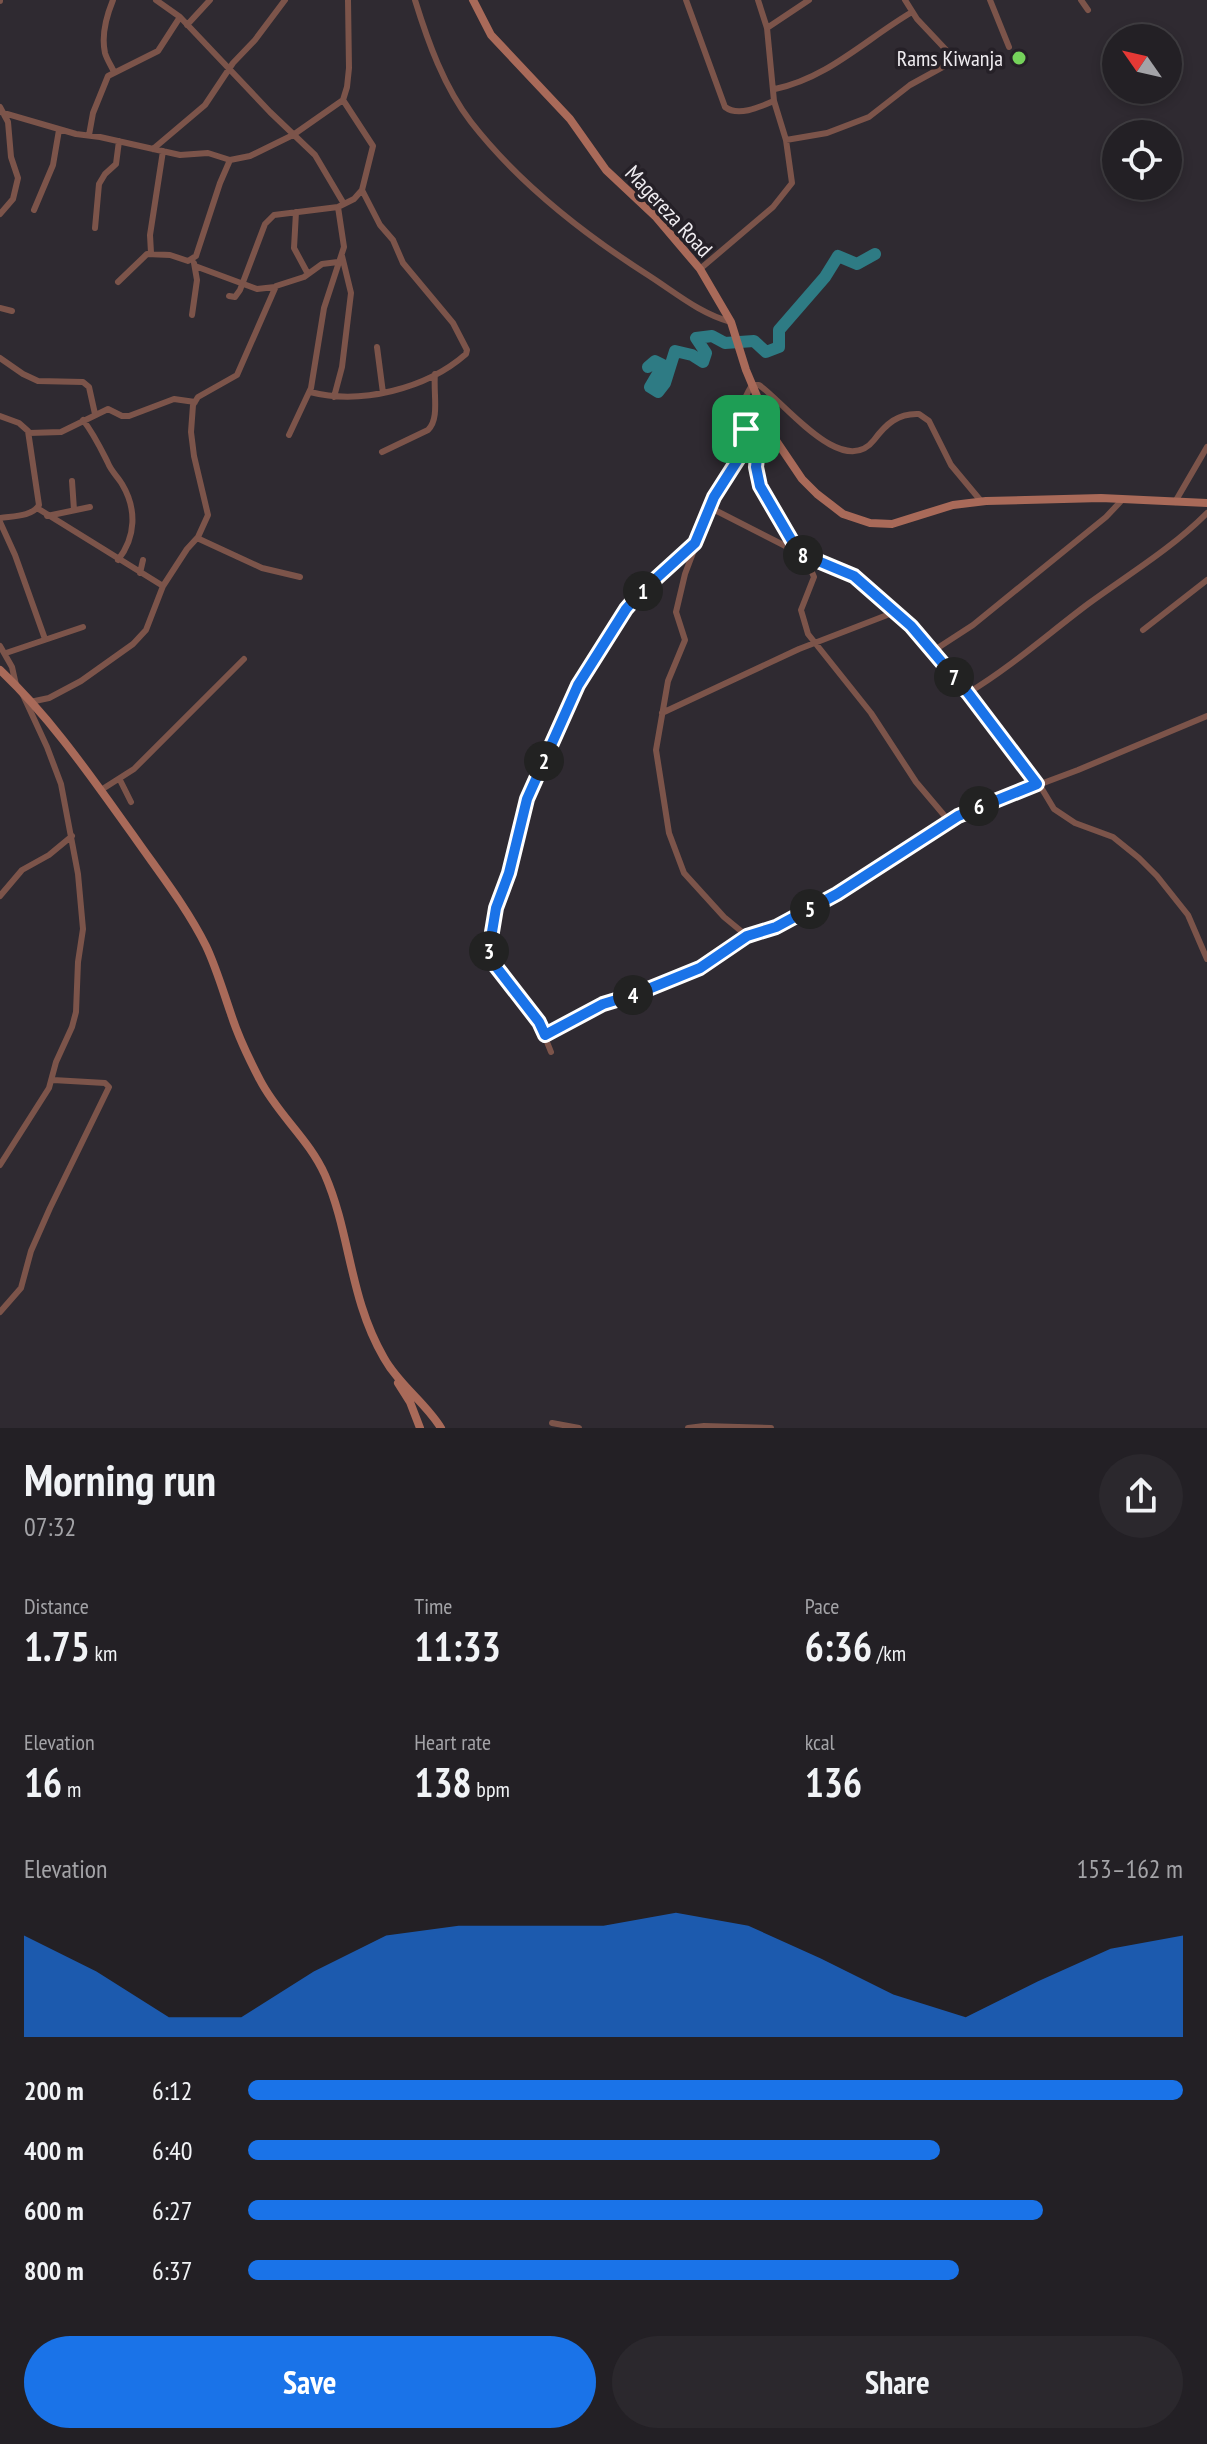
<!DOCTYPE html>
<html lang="en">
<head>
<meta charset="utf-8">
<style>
  :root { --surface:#232025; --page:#2b282d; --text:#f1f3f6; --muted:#a3a3a7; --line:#403e42; --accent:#1a73e8 }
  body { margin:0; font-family:"PT Sans Narrow",sans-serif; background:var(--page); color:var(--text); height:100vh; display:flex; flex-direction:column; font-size:30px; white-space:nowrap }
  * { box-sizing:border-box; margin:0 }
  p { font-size:26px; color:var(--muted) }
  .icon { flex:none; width:44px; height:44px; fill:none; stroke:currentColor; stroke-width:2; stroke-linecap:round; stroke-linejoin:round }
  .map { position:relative; height:1428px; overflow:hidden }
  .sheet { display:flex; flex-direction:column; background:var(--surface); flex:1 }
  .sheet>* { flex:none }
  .needle { width:52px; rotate:304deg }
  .tools { position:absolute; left:1102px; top:24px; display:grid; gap:16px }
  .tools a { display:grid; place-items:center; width:80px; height:80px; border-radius:50%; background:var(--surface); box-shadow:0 4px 12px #0003,0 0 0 2px var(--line); font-size:40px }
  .pin { position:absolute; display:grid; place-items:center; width:68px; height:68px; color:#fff; margin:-34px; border-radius:16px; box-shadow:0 4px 12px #0006 }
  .km { position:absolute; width:40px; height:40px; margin:-20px; border-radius:50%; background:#222; color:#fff; font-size:22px; line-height:40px; text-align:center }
  .round { display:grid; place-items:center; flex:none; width:84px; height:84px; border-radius:42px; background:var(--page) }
  .headline { display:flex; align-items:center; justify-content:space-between; height:136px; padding:0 24px }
  h1 { font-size:44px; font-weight:600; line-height:60px }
  .metrics { display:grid; grid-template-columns:repeat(3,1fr); gap:12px; height:136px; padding:8px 24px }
  .metrics div { display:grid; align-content:center }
  .metrics b { font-size:40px; font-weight:600 }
  .metrics small { font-size:22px; font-weight:400 }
  .metrics p { font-size:22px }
  .chart { height:224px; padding:16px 24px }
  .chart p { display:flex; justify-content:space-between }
  .chart svg { width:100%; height:144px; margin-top:8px; fill:var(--accent); opacity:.7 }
  .primary-button { display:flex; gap:16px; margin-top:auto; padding:16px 24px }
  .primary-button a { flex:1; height:92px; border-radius:48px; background:var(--accent); color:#fff; font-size:32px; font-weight:600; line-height:92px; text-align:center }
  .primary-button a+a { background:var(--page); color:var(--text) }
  ul { padding:0 24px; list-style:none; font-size:26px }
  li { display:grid; grid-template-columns:128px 96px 1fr; align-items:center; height:60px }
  li i { height:20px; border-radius:10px; background:var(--accent) }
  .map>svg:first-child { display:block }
</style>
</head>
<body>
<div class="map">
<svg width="1207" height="1428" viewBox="0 0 1207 1428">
  <rect width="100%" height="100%" fill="#2f2a31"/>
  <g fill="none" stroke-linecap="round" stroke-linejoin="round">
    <path stroke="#2e7b84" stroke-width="12" d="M648,367l7,-6 8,4 -13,22 8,5 7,-9 10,-32 17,4 11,7 3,-9 -10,-15 16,-2 13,7 29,-2 12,11 13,-5v-17l46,-53 13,-21 19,8 18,-10"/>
    <path stroke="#7c544a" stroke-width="6" d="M113,0c-7,17 -12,35 -8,53 2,7 6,12 9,19
      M156,0l24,17 90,95 45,43 29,49
      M415,0c13,42 29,87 56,122 49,63 114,113 180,155 26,17 50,37 80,45
      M686,0l39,107c13,10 35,0 49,-6
      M990,0l19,47
      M1081,0l7,10
      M0,1v-1
      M187,25l23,-25
      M767,28l42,-28
      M775,89c53,-11 91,-50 137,-77
      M0,107l8,15 3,35 7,21 -5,21 -13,15
      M0,112l76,22 24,3 80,18 28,-2 22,7 20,-4 43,-21 50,-35 4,-13 2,-19 -1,-68
      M89,135l4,-22 15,-37 50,-25 22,-34
      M786,140l41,-7 42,-16 41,-32 40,-22v-9l-33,-35 -12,-19
      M153,149l52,-44 28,-42 22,-23 30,-40
      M34,210l19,-45 6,-35
      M296,212l-2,36 14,26
      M95,228l4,-44 6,-10 11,-10 3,-23
      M151,253l-1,-18 13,-84
      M195,266l62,23 18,-2
      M700,269l73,-62 19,-24 -6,-43 -12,-39 -7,-73 -9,-28
      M118,282l29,-28 23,1 18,6 8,-5 24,-73 10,-23
      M229,296l6,1 5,-7 25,-66 9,-9 64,-8 16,-8 8,-9 11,-44 -30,-46
      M0,308l12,3
      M192,315l5,-35 -3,-17
      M377,347l6,46
      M0,358l23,16 15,7 45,1 6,5 6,27
      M310,392c51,13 116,-3 156,-38l1,-4 -14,-27 -50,-60 -10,-23 -13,-15 -18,-35
      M334,397l8,-30 9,-74 -9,-37
      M0,416l19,7 9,8 11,74c-7,12 -27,11 -39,13
      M83,420c11,14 17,27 25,43 3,8 10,14 14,21 15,25 14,53 -4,76
      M746,429l13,11 -3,27 4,19 38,65
      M29,433l32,-1 47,-23 14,7h7l45,-17 21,3
      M289,435l22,-47 13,-80 20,-61 -6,-40
      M382,452l46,-22c12,-11 5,-37 7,-56
      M72,481l2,29
      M1175,502l32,-55
      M709,507l96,49 36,12 35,26 35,32 57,67 68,86 18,30 21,14 38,14 26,21 18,18 31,39 19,44
      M37,508l126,78
      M47,516l43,-9
      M0,522l15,33 30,84
      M197,538l65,30 38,9
      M805,556l9,21 -13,33 7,24 63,79 45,69 33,39
      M140,573l3,-13
      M1143,630l64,-50
      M0,646l12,21 4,18
      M933,651l40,-26 133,-108 17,-18
      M6,653l77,-26
      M968,693c43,-26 80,-59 120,-89 41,-30 83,-55 119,-91
      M30,702l19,-4 32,-17 52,-37 13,-14 17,-44 24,-37 11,-12 10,-22 -14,-59 -3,-24 2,-27 5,-8 39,-22 39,-89 28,-9 18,-13 16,-2
      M662,713l137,-64 96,-37
      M120,780l11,22
      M101,790l33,-21 110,-110
      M0,896l22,-26 27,-15 23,-19
      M747,936l-23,-19 -40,-44 -15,-40 -13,-83 12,-69 17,-41 -9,-28 9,-38 29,-77 32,-51c5,-31 -15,-27 6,-61h7c25,17 84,95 115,55 12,-16 24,-27 45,-26l10,7 22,44 30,36
      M545,1035l65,-34 26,-7 64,-26 47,-32 41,-15 49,-27 132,-83 109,-41 129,-54
      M551,1052l-12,-30 -48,-65 -2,-12 7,-37 13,-35 18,-74 51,-114 48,-76 66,-64
      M0,1165l49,-77 7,-26 16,-35 4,-15 2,-50 5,-33 -5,-55 -17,-90 -14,-37 -24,-52
      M0,1312l21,-24 10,-37 19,-43 59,-121 -4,-4 -52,-3
      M552,1423l27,5
      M688,1428l16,-2 67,2"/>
    <path stroke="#a96a59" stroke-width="8" d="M473,0l18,35 79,84 36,51 49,46 45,53 31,53 15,48 29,69 27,40 15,15 26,20 27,9 22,1 61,-19 33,-4 115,-3 106,5
      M0,670c51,48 92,108 133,165 25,36 53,71 73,111 10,21 17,45 25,68 7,22 18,45 29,66 18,35 49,59 65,95 26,60 24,123 59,183 15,27 41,44 57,70
      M398,1383l12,19 10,26"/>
  </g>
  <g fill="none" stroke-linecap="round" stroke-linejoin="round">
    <g stroke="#fff" stroke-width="16">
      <path id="route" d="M746,429l13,11 -3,27 4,19 39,67 55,23 57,50 57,67 69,91 -79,32 -121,78 -61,33 -29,9 -47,32 -64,26 -33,10 -58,31 -6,-13 -45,-58 -5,-14 7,-42 13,-35 18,-74 51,-114 48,-76 13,-15 56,-51 19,-46 30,-47z"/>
    </g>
    <use href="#route" stroke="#1a73e8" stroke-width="10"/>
  </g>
  <circle fill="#75d25b" stroke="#252027" stroke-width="3" cx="1019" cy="58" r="8"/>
  <g text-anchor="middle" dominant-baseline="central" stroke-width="7" stroke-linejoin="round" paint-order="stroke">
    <g font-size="22" fill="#efecf0" stroke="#252027" text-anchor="end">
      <text x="1003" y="58">Rams Kiwanja</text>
    </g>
    <g font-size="22" fill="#efecf0" stroke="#252027">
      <text transform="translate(669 211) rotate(47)">Magereza Road</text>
    </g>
  </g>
</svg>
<div class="tools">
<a><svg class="needle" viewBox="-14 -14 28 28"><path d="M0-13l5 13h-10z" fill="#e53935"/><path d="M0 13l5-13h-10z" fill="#a3a3a7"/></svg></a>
<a><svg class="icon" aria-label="locate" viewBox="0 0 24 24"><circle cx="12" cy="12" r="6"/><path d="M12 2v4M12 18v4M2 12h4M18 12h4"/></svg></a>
</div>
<div class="pin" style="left:746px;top:429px;background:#1e9e55"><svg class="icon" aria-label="arrive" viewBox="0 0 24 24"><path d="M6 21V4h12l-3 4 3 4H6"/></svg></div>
<b class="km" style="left:643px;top:591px">1</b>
<b class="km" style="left:544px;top:761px">2</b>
<b class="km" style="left:489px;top:951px">3</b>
<b class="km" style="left:633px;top:995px">4</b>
<b class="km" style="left:810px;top:909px">5</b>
<b class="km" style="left:979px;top:806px">6</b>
<b class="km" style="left:954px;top:677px">7</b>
<b class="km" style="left:803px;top:555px">8</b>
</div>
<section class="sheet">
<div class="headline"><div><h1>Morning run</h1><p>07:32</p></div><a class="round"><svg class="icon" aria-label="share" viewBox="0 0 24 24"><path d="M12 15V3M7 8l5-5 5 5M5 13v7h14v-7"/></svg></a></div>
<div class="metrics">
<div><p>Distance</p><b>1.75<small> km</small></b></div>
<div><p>Time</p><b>11:33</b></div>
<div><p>Pace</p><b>6:36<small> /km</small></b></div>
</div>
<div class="metrics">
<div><p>Elevation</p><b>16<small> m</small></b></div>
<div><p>Heart rate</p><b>138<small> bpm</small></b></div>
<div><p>kcal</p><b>136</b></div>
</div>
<div class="chart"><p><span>Elevation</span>153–162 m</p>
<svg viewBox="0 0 160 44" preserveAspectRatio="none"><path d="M0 44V13L10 24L20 38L30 38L40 24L50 13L60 10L70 10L80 10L90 6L100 10L110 20L120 31L130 38L140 27L150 17L160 13V44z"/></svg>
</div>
<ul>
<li><b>200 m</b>6:12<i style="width:100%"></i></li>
<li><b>400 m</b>6:40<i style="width:74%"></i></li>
<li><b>600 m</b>6:27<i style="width:85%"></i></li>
<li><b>800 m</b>6:37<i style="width:76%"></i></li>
</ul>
<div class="primary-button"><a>Save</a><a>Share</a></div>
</section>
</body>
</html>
